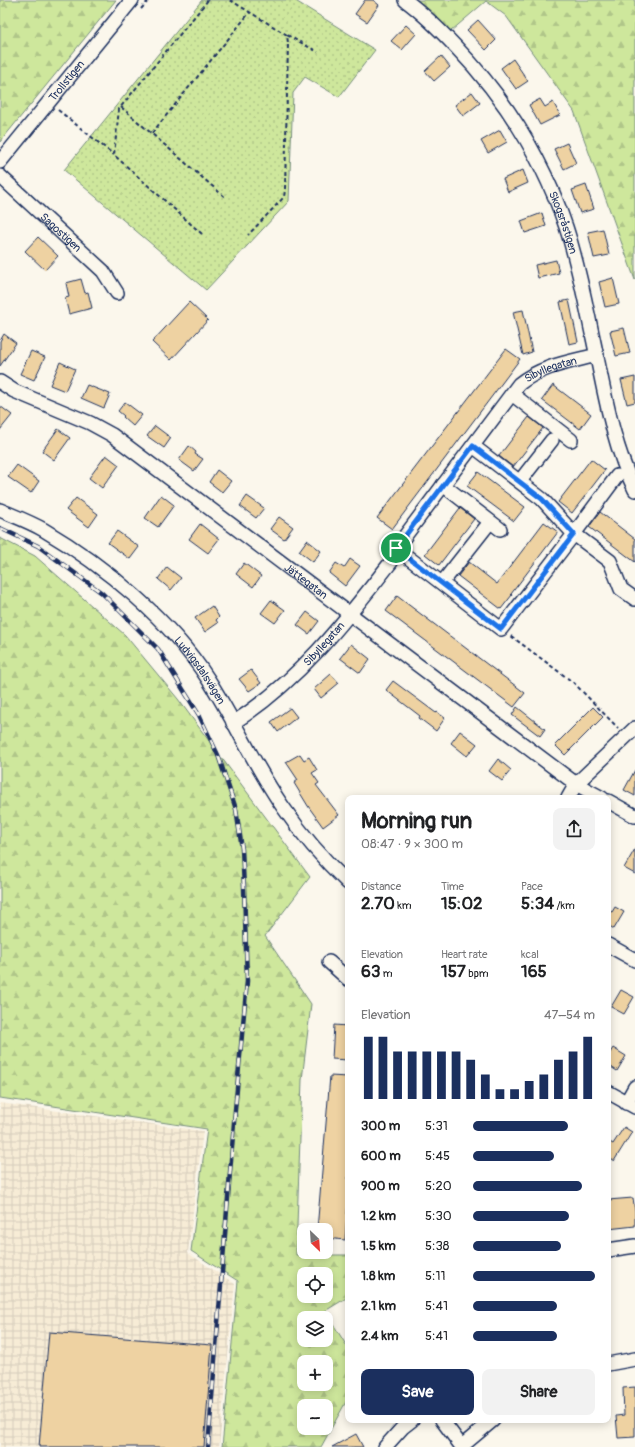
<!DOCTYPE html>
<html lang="en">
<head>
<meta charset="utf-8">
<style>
  :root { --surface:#fff; --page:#f2f2f2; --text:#202124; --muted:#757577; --accent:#1b2f5e }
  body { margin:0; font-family:Pangolin,sans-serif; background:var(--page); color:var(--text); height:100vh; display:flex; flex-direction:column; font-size:15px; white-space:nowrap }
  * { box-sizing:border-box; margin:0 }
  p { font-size:13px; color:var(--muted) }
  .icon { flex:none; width:22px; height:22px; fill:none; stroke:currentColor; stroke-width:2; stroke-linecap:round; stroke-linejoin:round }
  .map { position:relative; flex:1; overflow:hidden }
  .drawer { position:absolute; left:345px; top:795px; width:266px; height:628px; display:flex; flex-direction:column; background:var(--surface); border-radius:8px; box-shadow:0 2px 10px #0003 }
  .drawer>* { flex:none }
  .needle { width:26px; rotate:155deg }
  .fabs { position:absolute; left:297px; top:1223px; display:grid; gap:8px }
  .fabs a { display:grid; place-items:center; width:36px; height:36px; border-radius:8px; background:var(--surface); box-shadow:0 2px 10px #0003; font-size:20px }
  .pin { position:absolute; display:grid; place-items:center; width:34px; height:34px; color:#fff; margin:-17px; border:2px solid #fff; border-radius:50%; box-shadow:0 1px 4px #0007 }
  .round { display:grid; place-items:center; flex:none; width:42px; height:42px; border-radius:8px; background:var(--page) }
  .summary { display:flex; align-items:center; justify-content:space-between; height:68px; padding:0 16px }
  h1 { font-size:22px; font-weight:700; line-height:30px }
  .figures { display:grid; grid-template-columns:repeat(3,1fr); gap:6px; height:68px; padding:4px 16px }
  .figures div { display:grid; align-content:center }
  .figures b { font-size:17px; font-weight:700 }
  .figures small { font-size:11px; font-weight:400 }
  .figures p { font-size:11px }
  .chart { height:112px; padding:8px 16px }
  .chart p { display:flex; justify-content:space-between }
  .chart svg { width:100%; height:72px; margin-top:4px; stroke:var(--accent); stroke-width:6 }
  .primary-button { display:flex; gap:8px; margin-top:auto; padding:8px 16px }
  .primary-button a { flex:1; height:46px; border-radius:8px; background:var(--accent); color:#fff; font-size:16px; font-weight:700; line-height:46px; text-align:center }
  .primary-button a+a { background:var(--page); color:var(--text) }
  ul { padding:0 16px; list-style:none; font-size:13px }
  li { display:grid; grid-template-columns:64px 48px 1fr; align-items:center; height:30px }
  li i { height:10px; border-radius:5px; background:var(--accent) }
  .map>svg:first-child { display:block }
</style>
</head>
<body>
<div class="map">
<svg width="635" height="1447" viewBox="0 0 635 1447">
  <defs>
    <pattern id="industrial-grid" width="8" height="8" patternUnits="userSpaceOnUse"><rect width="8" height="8" fill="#f7ecd6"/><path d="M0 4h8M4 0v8" fill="none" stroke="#d3cbba"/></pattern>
    <pattern id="forest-firs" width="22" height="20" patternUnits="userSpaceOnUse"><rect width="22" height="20" fill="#cee79c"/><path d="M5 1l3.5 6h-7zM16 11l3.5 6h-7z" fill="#b0c689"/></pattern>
    <pattern id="park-dots" width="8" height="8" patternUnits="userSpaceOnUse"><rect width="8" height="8" fill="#cee79c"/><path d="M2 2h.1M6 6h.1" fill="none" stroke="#b0c689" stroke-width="1.8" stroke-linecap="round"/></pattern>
  </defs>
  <rect width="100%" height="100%" fill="#fbf7ec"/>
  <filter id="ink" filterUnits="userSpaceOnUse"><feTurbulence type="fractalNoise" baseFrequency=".025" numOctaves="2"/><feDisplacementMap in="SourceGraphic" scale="8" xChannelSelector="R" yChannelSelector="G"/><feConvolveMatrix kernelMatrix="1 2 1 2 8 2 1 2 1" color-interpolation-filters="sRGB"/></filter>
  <g filter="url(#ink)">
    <path fill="url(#industrial-grid)" d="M0,1103l203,28 -15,122 47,31 -16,163h-219z"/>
    <path fill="url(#forest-firs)" stroke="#748b7d" fill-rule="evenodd" d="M0,0h116l-116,142z
      M415,0h220v280l-61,-169 -68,-95 -20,-15 -35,30z
      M0,538l35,18 90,79 53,64 132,178 -45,59 46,68 -9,76 -6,175h52v42l-23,14 23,37v50l-27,49h-99l16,-166 -47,-30 16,-122 -207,-31zM304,1274h22v22h-22zM304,1318h22v22h-22zM304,1362h22v22h-22zM304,1406h22v22h-22z"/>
    <path fill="url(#park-dots)" stroke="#748b7d" d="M202,0h92l81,50 -36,47 -34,-20 -12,16 -4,108 -83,89 -142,-120z"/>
    <path fill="#eed2a2" stroke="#1b2f5e" d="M365,0h8l6,5 -12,17 -12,-8z
      M478,20l18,20 -10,10 -19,-20z
      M406,25l10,9 -14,16 -11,-9z
      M441,56l9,11 -16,14 -9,-10z
      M513,59l15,22 -12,8 -15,-21z
      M472,92l8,11 -17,13 -8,-11z
      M540,99l5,8 8,-5 7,13 -20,10 -11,-20z
      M500,130l7,12 -19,11 -7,-12z
      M567,143l9,20 -12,6 -10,-20z
      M523,170l5,13 -20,9 -5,-13z
      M586,185l8,24 -14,4 -8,-23z
      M542,213l4,13 -21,7 -4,-12z
      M603,229l6,26 -15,3 -6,-26z
      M38,237l20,19 -13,14 -20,-19z
      M556,260l3,13 -21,5 -3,-13z
      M613,278l6,26 -14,3 -6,-25z
      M81,279l4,14 3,-1 4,16 -23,6 -4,-16 4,-1 -3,-14z
      M569,300l9,42 -9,2 -9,-42z
      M189,302l19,18 -37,40 -19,-18z
      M523,310l9,42 -9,3 -10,-43z
      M624,328l6,25 -14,3 -6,-25z
      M4,334l12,9 -16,23v-25z
      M506,349l14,10 -128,170 -15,-11z
      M31,351l14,6 -11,23 -14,-6z
      M60,362l15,7 -10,22 -15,-6z
      M635,377v25l-8,2 -6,-24z
      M87,385l23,9 -6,14 -23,-10z
      M553,385l38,29 -11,15 -38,-29z
      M125,402l17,13 -9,11 -10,-9 1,-1 -6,-5z
      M0,406l12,9 -12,15z
      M529,417l14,11 -30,39 -14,-11z
      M155,426l16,12 -7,10 -17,-12z
      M58,429l12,9 -16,22 -12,-9z
      M189,446l7,6 -1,2 8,5 -9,12 -15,-11z
      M106,455l13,10 -17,23 -13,-10z
      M591,459l14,11 -33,43 -14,-11z
      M17,465l22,16 -8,12 -23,-16z
      M217,470l14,11 -9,11 -13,-10z
      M478,472l47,35 -11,14 -47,-35z
      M161,495l13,10 -16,22 -13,-9z
      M247,496l17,12 -8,10 -16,-12z
      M76,498l22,16 -9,13 -23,-17z
      M460,508l14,11 -35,46 -14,-11z
      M600,512l35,27v23l-46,-35z
      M279,517l14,10 -9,12 -14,-10z
      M544,522l14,10 -47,62 1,1 -11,14 -43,-33 11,-14 28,22z
      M200,524l19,15 -11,14 -19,-14z
      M117,531l22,16 -9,12 -22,-16z
      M307,540l14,11 -8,11 -14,-11z
      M350,559l10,7 -15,20 -16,-13 7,-10 8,5z
      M244,563l17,13 -8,11 -17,-13z
      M167,567l14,11 -10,12 -13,-11z
      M397,596l128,97 -11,14 -128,-96z
      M271,600l14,10 -10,13 -14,-10z
      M212,606l7,11 -3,3 2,3 -13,9 -10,-14z
      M307,612l12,9 -10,13 -12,-9z
      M351,644l19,15 -10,14 -20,-15z
      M251,670l10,13 -12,8 -10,-12z
      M331,674l8,9 -18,15 -7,-9z
      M393,681l43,32 1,-1 8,6 -9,13 -17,-13 1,-2 -34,-26z
      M517,707l28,22 -5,7 -28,-21z
      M593,707l10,10 -38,38 -10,-10z
      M290,708l7,9 -19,15 -7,-10z
      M460,731l17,13 -10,12 -16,-13z
      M300,754l4,6 5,-3 8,13 -5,3 7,10 -3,2 23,30 -16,12 -15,-21 -14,-23 4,-3 -12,-18z
      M498,759l13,11 -9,11 -13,-10z
      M635,770v26l-11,-6z
      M635,849v25l-11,-6z
      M615,907l9,5 -10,17 -6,-4v-15l4,2z
      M621,990l13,7 -10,17 -13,-7z
      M334,1025l14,1v34l-16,-1z
      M613,1048l13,8 -9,15 -9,-6v-9z
      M330,1076l18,1v124l-3,39 -19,-2v-8h-9z
      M624,1127l8,5 -18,29 -6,-4v-16l5,3z
      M633,1198l2,13v15l-27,3v-29z
      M49,1332l163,13 -8,102h-165z
      M635,1387v50l-17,1 -2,-22 8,-1 -1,-27z
      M356,1434l7,13h-31z"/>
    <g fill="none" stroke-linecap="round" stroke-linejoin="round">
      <g stroke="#1b2f5e" stroke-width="16">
        <g id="street">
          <path id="s1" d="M405,0c19,14 35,30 51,47 50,52 87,112 110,180 12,36 19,74 27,111 11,51 19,105 42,152"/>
          <path id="s2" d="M0,162l132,-162"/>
          <path id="s3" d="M0,176l103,95 14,22"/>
          <path id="s4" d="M0,382l14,9 76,32 22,12 464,349 26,14"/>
          <path d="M512,394l59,46"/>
          <path d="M617,476l-43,58 36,27 11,28 14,10"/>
          <path d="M520,481l32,-41"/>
          <path d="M443,485l57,44"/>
          <path id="s5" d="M0,510c14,6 30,12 44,20 61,36 126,90 164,149 27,42 47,88 75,128 19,28 41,53 65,76"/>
          <path d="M396,548l105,81 73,-95 -32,-35 -69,-53"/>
          <path d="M442,583l48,-61"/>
          <path id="s6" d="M233,723c65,-41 112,-102 158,-161l5,-14 123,-164c22,-18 51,-22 78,-29"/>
          <path d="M568,798l8,-14 59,-56"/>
          <path d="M608,801l27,15"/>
          <path d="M608,945l27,15"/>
          <path d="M329,962l19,17"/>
          <path d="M608,1092l27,15"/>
          <path d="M626,1103l9,-16"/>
          <path d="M608,1250l27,-4"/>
          <path d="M608,1364l27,-5"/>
          <path d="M442,1420l20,27"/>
          <path d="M462,1446l31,-26"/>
          <path d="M385,1447l18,-20 9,-7"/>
        </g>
      </g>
      <path stroke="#1b2f5e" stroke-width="2" stroke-dasharray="4 3" stroke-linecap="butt" d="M230,0l57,35 1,8 -3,147 -1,7 -36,38
        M141,9l8,-9
        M287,35l31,17
        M121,107l105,91
        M58,110l56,45
        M152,133l98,-121
        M202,234l-88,-79 5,-46 89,-109
        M511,636l63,47 44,45"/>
      <use href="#street" stroke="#fbf7ec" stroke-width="13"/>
      <g stroke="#1b2f5e" stroke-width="4.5">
        <path id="rail" d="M0,528l38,18 64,47 56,56 41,66 19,40 18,54 6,40 2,38 3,94 -12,129 -27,337"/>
      </g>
      <use href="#rail" stroke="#fbf7ec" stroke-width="3" stroke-dasharray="9" stroke-linecap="butt"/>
    </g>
  </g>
  <g fill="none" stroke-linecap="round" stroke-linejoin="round" filter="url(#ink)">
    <g stroke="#fff" stroke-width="8">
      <path id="route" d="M473,446l69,53 32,35 -73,95 -105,-81z"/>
    </g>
    <use href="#route" stroke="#1a73e8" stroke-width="5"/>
  </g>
  <g text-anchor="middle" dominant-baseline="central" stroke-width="3" stroke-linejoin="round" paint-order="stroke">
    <g font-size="11" fill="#1b2f5e" stroke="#fbf7ec">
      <text stroke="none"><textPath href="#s2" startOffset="105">Trollstigen</textPath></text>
      <text stroke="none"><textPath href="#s1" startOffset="277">Skogsråstigen</textPath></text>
      <text stroke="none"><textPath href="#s3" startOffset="83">Sagostigen</textPath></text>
      <text stroke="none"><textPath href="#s6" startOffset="482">Sibyllegatan</textPath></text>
      <text stroke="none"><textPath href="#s4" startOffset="367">Jättegatan</textPath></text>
      <text stroke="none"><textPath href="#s6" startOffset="121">Sibyllegatan</textPath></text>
      <text stroke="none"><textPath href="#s5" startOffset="260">Ludvigsdalsvägen</textPath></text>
    </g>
  </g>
</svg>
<div class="fabs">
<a><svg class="needle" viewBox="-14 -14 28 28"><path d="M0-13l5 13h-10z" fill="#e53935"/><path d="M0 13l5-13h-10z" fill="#757577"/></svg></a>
<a><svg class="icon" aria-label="locate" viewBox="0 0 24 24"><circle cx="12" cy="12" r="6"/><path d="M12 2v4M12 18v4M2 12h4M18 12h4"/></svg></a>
<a><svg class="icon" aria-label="layers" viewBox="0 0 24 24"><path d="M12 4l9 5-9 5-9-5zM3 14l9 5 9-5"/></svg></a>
<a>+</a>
<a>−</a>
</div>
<div class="pin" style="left:396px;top:548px;background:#1e9e55"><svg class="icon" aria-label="arrive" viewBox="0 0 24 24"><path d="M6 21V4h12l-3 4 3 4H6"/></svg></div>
<section class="drawer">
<div class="summary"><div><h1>Morning run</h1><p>08:47 · 9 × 300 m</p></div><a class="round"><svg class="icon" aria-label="share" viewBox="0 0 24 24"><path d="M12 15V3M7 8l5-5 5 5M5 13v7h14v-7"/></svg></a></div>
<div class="figures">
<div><p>Distance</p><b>2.70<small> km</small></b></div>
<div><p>Time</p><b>15:02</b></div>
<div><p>Pace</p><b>5:34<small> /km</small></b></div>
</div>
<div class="figures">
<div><p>Elevation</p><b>63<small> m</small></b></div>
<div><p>Heart rate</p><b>157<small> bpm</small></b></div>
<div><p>kcal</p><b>165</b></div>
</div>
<div class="chart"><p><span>Elevation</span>47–54 m</p>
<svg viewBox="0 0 160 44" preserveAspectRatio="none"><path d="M5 44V6M15 44V6M25 44V15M35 44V15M45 44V15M55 44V15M65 44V15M75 44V20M85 44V29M95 44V38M105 44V38M115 44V33M125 44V29M135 44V20M145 44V15M155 44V6"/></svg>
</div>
<ul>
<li><b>300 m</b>5:31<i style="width:78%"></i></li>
<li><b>600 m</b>5:45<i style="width:66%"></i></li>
<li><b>900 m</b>5:20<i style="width:89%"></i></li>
<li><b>1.2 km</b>5:30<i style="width:79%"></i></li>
<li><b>1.5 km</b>5:38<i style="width:72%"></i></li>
<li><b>1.8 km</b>5:11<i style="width:100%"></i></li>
<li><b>2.1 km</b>5:41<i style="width:69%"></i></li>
<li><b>2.4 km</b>5:41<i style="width:69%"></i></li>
</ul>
<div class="primary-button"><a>Save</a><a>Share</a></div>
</section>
</div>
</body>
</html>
